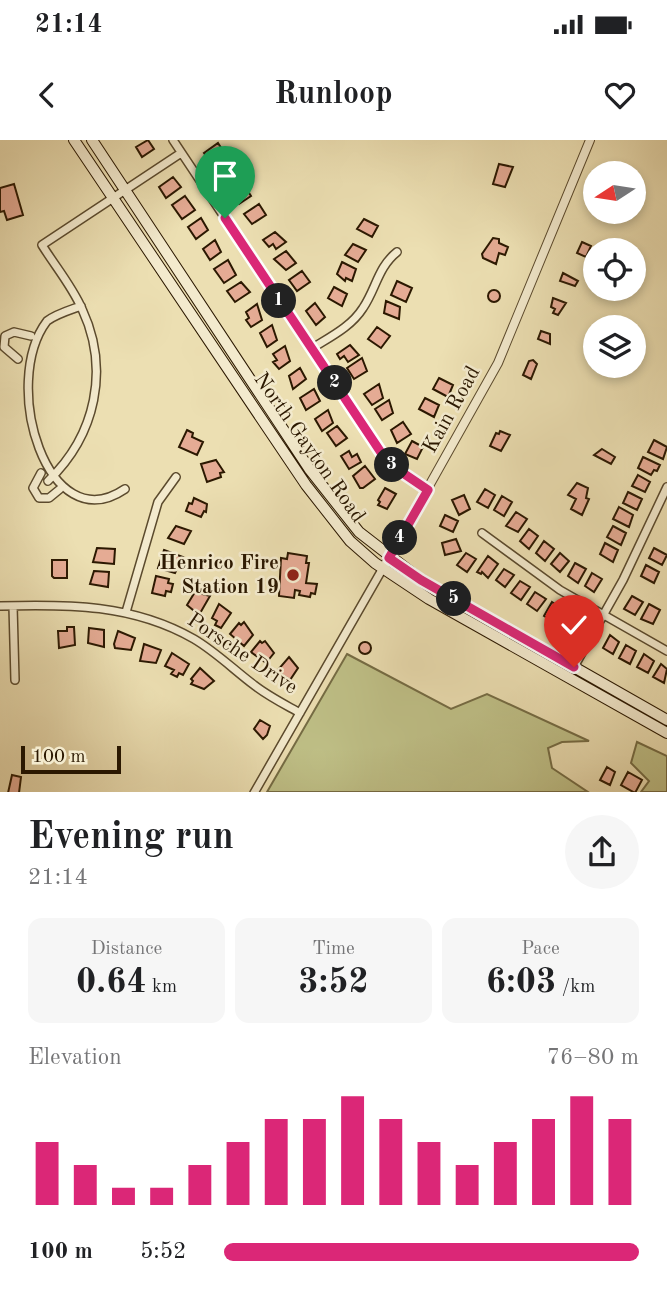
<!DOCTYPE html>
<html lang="en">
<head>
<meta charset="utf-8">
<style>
  :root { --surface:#fff; --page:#f6f6f6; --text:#202124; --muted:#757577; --accent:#db2777 }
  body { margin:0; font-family:"Old Standard TT",serif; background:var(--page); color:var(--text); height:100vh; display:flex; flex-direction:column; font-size:26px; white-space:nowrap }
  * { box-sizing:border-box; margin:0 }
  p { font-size:23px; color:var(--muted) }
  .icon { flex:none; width:38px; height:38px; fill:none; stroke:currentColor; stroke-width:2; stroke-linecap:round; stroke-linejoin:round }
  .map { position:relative; height:652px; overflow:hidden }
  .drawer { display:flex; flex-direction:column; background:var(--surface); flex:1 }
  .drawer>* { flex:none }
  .needle { width:46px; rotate:258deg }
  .tools { position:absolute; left:583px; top:21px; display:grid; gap:14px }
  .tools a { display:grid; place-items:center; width:63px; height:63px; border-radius:50%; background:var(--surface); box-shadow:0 4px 10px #0003; font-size:35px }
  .scale { position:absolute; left:21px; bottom:18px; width:100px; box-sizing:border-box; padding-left:7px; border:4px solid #2b1801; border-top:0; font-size:19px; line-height:24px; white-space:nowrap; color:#2b1801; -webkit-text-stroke:5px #f3eacd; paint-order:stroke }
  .pin { position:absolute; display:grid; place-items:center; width:60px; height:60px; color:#fff; margin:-72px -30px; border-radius:50% 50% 50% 0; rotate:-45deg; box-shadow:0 0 7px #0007 }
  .pin .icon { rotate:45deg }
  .km { position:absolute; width:35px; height:35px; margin:-18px; border-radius:50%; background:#222; color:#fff; font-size:19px; line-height:35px; text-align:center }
  .round { display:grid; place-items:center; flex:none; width:74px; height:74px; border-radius:37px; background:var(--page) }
  .overview { display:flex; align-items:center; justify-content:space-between; height:119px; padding:0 28px }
  h1 { font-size:38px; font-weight:700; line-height:52px }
  .figures { display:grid; grid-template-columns:repeat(3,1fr); gap:10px; height:119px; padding:7px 28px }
  .figures div { display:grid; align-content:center; border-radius:14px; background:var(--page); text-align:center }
  .figures b { font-size:35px; font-weight:700 }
  .figures small { font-size:19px; font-weight:400 }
  .figures p { font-size:19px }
  .chart { height:196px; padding:14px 28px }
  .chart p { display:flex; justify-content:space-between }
  .chart svg { width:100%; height:126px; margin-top:7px; stroke:var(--accent); stroke-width:6 }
  ul { padding:0 28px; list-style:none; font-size:23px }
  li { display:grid; grid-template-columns:112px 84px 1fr; align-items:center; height:52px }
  li i { height:18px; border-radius:9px; background:var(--accent) }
  .status { display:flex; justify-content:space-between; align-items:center; height:49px; padding:0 35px; background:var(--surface); direction:ltr }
  .status svg { height:19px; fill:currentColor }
  header { display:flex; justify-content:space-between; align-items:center; height:91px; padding:0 28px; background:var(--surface); font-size:32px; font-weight:700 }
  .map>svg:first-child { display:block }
</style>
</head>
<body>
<div class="status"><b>21:14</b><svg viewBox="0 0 49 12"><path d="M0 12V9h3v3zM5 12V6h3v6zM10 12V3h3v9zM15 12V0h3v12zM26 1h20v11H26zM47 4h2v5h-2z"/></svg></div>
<header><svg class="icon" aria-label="back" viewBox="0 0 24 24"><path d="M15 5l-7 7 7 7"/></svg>Runloop<svg class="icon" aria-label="heart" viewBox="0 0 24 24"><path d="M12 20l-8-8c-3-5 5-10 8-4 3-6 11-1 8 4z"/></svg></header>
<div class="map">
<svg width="667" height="653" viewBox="0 0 667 653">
  <rect width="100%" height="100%" fill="#ecdfb2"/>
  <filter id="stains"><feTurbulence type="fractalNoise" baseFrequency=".00286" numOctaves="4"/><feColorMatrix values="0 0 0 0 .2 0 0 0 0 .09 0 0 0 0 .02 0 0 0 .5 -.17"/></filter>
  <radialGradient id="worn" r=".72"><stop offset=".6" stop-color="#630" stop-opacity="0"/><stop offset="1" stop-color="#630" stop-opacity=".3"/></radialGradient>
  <path fill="#bfc087" stroke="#756c44" stroke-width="2" d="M347,514l104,55 36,-15 102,47 -27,1 -14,6 4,20 36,24h-321z
    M637,602l30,14v36h-26l8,-11 -18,-18z"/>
  <path fill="#e5ab94" stroke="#2b1801" stroke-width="2" d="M148,0l6,9 -12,8 -6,-10z
    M218,3l7,11 -14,9 -7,-10z
    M232,24l7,10 -14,10 -7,-11z
    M499,24l14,3 -8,20 -12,-3z
    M173,37l8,10 -15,11 -7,-11z
    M14,44l9,31 -16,5 -3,-9 -4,1v-24z
    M244,45l7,11 -12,8 -8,-11z
    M185,56l10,14 -13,9 -10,-14z
    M259,64l7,11 -14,9 -8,-10z
    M201,78l7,12 -12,9 -8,-12z
    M364,79l14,7 -6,11 -15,-8z
    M275,92l11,10 -10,7 -3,-5 -4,3 -6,-7z
    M493,98l6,1v4l9,4 -3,8 -6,-2 -3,11 -13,-6 -1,-4z
    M215,100l6,12 -11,8 -7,-11z
    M582,102l9,4 -5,11 -9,-4z
    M353,104l13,6 -8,12 -13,-7z
    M286,111l10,12 -10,7 -12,-11z
    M228,120l8,15 -12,8 -10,-14z
    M342,122l14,7 -4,12 -6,-3 -1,3 -8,-7z
    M302,131l8,11 -13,9 -8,-11z
    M563,133l15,8 -3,5 -15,-5z
    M397,141l15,7 -6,14 -15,-7z
    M241,142l9,10 -15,10 -8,-11z
    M334,147l13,7 -5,12 -14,-8z
    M488 156a6 6 0 1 1 12 0a6 6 0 1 1-12 0Z
    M553,158l13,5 -8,12 -5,-2 2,-4 -4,-2z
    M386,161l14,6 -1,12 -15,-6z
    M315,163l10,14 -9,8 -10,-14z
    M257,164l5,16 -11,7 -5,-7 3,-2 -3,-6z
    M272,185l5,15 -10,7 -7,-14z
    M377,187l13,9 -9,12 -13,-9z
    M541,191l9,3v10l-12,-5z
    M350,205l9,10 -11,7 -4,-6 -4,3 -3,-5z
    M285,206l5,15 -11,8 -6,-7 4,-2 -4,-6z
    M362,218l5,13 -13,8 -7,-11z
    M533,220l4,4 -6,15 -8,-4 6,-14z
    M300,228l6,11 -13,10 -4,-13z
    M439,238l14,7 -5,12 -15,-8z
    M379,244l4,14 -11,7 -8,-11z
    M314,249l6,12 -14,9 -6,-12z
    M425,258l14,7 -5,12 -15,-8z
    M389,260l4,13 -11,7 -7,-11z
    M328,270l5,13 -11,8 -7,-12z
    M403,282l8,12 -14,9 -6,-13z
    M337,286l10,12 -11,8 -9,-13z
    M187,290l6,3 -1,4 11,5 -6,13 -18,-8z
    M500,291l10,4 -9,16 -11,-5 6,-13 3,1z
    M654,300l13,7 -4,12 -15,-7z
    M412,301l11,6 -6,12 -12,-5z
    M602,309l13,8 -4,7 -17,-9z
    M349,311l3,6 5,-3 4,8 -12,7 -8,-13z
    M643,317l17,8 -3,6 -3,-1 -3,5 -13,-7z
    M216,320l8,12 -4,1 1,4 -14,5 -6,-18z
    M365,326l10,13 -12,9h-3l-7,-12z
    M638,335l12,7 -5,10 -13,-6z
    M577,343l11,5 -2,10 3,1 -7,16 -11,-6 5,-10 -8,-4z
    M385,348l11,6 -9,15 -9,-4 2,-3 -2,-2z
    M485,349l10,6 -7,13 -11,-6z
    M628,352l14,7 -5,11 -14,-7z
    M464,355l6,14 -11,6 -7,-15z
    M502,356l10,6 -8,14 -10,-6z
    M194,358l13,6 -1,8 -2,-1 -3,6 -15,-6 3,-8 3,1z
    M619,367l14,8 -4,12 -16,-8z
    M516,372l11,7 -9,13 -12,-6z
    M445,375l13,6 -5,11 -13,-6z
    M176,386l15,5 -7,13 -16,-6z
    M613,386l13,7 -5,12 -14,-8z
    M529,389l9,7 -9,13 -9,-8z
    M456,399l5,12 -16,4 -3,-12z
    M544,401l10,8 -9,12 -9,-8z
    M605,403l13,7 -5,12 -13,-8z
    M97,408l18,1 -1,15 -21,-2z
    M654,408l13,7 -5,10 -13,-7z
    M164,410l19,7 -8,16 -17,-5z
    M288,413l19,3 -1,7h3l-3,20 11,1 -2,10 -4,-1 -1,4 -11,-2 1,-4 -5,-1 -1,8 -15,-2 2,-38 6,1z
    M466,413l10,6 -9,13 -10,-7z
    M560,413l9,8 -9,11 -9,-8z
    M488,416l10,8 -10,14 -6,-6 -1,2 -4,-2z
    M52,420h15v18h-13l-2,-2z
    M575,423l11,6 -8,14 -10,-7z
    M646,425l13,7 -5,11 -13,-7z
    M504,429l10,6 -9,12 -9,-7z
    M94,431l15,1 -1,15 -18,-3z
    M592,433l10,6 -8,13 -9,-6z
    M156,436l13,3 -1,4 5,1 -2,8 -5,-1 -1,5 -13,-3z
    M520,441l10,6 -9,13 -10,-7z
    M195,452l15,4 -11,19 -12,-10z
    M535,452l11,7 -9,12 -10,-7z
    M632,456l11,6 -8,13 -11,-6z
    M552,462l10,7 -8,13 -10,-6z
    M219,464l12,9 -10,15 -6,-3 2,-4 -5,-3z
    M649,464l11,6 -7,14 -12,-5z
    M569,474l10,5 -8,12 -9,-5z
    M244,482l9,13 -9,11 -14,-12 9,-11 2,2z
    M67,487h7l1,18 -16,3 -1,-17h9z
    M89,488l15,2v17l-16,-4z
    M118,491l17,7 -4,12 -16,-2 -1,-4z
    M610,495l9,7 -6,12 -10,-6z
    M260,501l2,2 3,-2 9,12 -8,10 -15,-11z
    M359 508a6 6 0 1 1 12 0a6 6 0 1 1-12 0Z
    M144,504l17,6 -5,13 -16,-2z
    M626,505l10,6 -6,13 -11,-6z
    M172,513l17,11 -6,11 -4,-2 -2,4 -6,-3 3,-4 -9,-4z
    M644,514l10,7 -6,12 -11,-6z
    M289,517l9,11 -8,12 -13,-9z
    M661,524l6,5 -3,14 -11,-6z
    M200,528l14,13 -10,8 -13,-5 2,-3 -2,-2z
    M260,580l10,6 -3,9 -4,4 -9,-10z
    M607,627l8,5 -5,13 -10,-5z
    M628,632l14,8 -7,13 -14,-8z
    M12,635l9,2 -2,16h-11z"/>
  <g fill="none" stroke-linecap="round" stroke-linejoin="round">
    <g stroke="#5b4a2d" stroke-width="10">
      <path id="minor" d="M173,0l209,314 12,13 34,23
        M81,166c-11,4 -25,8 -34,15 -47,62 0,221 78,168
        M311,209c19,-12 40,-22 52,-41 13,-19 15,-41 34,-56
        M18,219l-14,-12 1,-11 9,-4 17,4
        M41,333l-8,15 6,10h10l11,-9
        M48,341c48,-46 62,-112 34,-172 -10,-23 -27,-43 -40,-64l139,-92
        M482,393l78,57 107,61
        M0,466c68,-2 133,-2 194,33 22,13 40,31 60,46 14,11 30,19 46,28
        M13,466l2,74
        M126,472l32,-110 18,-25
        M574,527l49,-87 44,-93
        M254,653l129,-225"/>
    </g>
    <g stroke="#5b4a2d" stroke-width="10">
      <path id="tertiary" d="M383,428l115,-205 92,-223"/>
    </g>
    <g stroke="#2b1801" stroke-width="12">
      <path id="secondary" d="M74,0l232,345 44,56 25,22 54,36 238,134
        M92,0l218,330 49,62 62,48 246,140"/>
    </g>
    <use href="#minor" stroke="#f3eacd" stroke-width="7"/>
    <use href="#tertiary" stroke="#f3eacd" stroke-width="8"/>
    <use href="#secondary" stroke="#f3eacd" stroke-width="10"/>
  </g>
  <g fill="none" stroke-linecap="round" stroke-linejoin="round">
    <g stroke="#fff" stroke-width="14">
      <path id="route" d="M225,78l157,236 12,13 34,23 -39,68 32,22 153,87"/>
    </g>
    <use href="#route" stroke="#db2777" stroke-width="9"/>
  </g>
  <circle fill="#8f2418" stroke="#f3eacd" stroke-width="2.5" cx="293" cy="435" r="7"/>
  <g text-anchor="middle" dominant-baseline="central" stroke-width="5" stroke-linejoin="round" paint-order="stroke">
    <g font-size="21" fill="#2b1801" stroke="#f3eacd">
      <text transform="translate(452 270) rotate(-61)">Kain Road</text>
      <text transform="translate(309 308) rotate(55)">North Gayton Road</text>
      <text transform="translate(242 514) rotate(34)">Porsche Drive</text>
    </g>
    <g font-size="21" font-weight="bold" fill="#2b1801" stroke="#f3eacd" text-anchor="end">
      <text x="279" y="423">Henrico Fire<tspan x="279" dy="24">Station 19</tspan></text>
    </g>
  </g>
  <rect width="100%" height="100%" filter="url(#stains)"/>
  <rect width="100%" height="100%" fill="url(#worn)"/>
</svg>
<div class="tools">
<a><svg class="needle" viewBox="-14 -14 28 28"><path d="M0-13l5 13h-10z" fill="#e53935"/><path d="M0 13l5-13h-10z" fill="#757577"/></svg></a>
<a><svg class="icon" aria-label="locate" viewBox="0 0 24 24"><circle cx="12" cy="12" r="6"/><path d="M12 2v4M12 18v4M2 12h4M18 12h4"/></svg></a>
<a><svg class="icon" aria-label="layers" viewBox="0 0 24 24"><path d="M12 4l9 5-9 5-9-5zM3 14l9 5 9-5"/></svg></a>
</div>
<div class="scale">100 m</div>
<div class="pin" style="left:225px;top:78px;background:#1e9e55"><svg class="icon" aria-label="arrive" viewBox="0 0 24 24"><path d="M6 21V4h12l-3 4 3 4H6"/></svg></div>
<div class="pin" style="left:574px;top:527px;background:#d93025"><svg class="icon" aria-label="check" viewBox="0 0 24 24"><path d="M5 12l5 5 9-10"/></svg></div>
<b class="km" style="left:279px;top:161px">1</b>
<b class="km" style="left:335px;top:243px">2</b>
<b class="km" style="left:392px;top:325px">3</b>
<b class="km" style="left:400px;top:398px">4</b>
<b class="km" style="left:454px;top:459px">5</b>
</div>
<section class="drawer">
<div class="overview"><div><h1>Evening run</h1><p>21:14</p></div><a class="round"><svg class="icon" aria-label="share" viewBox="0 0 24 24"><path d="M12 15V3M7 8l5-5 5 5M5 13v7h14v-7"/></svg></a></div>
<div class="figures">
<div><p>Distance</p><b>0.64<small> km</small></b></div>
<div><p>Time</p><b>3:52</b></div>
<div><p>Pace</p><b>6:03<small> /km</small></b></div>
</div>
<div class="chart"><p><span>Elevation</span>76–80 m</p>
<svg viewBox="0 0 160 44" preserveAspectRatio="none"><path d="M5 44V22M15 44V30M25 44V38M35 44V38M45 44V30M55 44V22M65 44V14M75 44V14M85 44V6M95 44V14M105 44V22M115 44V30M125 44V22M135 44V14M145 44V6M155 44V14"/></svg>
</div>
<ul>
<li><b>100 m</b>5:52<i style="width:100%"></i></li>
</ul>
</section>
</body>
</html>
